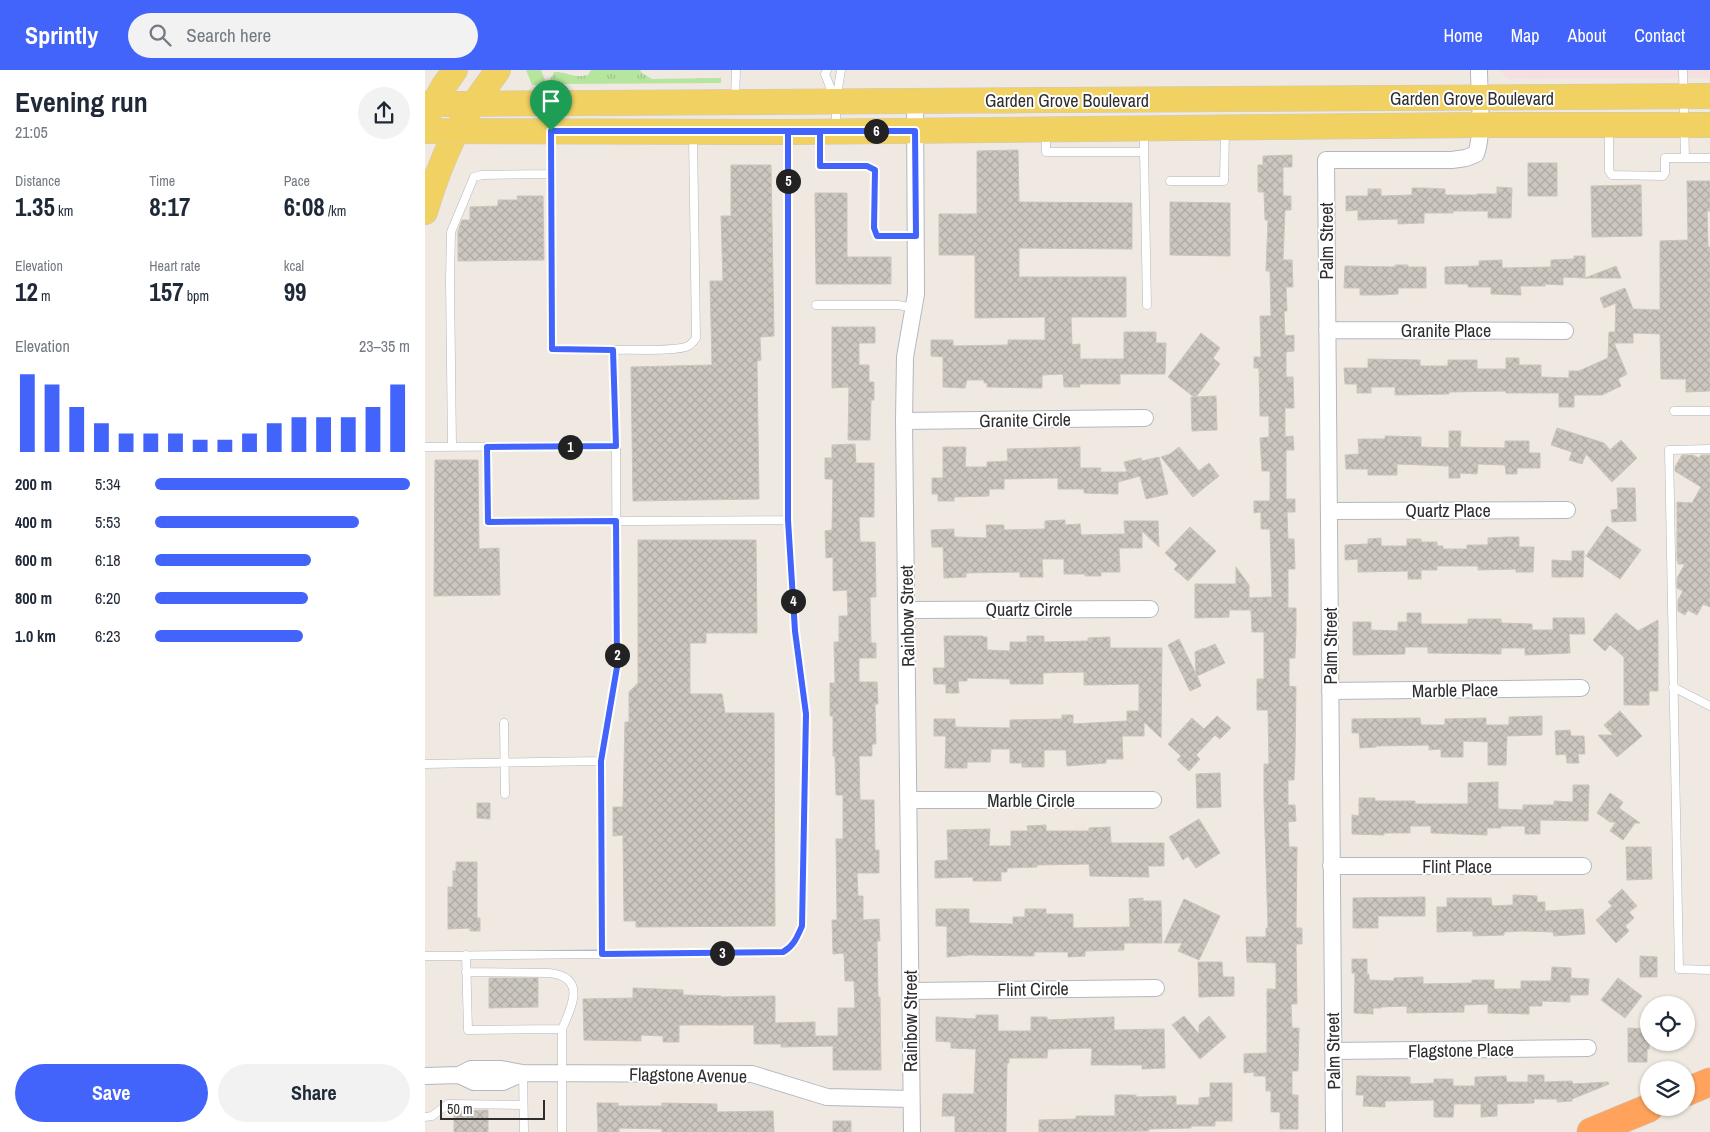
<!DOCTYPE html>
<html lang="en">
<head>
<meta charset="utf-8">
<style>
  :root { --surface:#fff; --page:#f2f2f3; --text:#1f2937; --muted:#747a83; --accent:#4264fb }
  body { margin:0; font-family:"Archivo Narrow",sans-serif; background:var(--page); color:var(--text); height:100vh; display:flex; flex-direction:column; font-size:19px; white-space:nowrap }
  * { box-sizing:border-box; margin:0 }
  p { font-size:16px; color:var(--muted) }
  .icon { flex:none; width:28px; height:28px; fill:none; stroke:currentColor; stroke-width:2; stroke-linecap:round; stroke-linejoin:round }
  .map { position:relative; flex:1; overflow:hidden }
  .drawer { display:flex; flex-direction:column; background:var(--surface); width:425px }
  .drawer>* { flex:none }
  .tools { position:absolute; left:1215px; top:926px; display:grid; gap:10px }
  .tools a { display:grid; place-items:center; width:55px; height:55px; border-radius:50%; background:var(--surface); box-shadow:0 1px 4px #0004; font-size:25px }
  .scale { position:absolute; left:15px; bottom:12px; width:105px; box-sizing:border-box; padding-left:5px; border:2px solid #2e2e2e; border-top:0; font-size:14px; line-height:18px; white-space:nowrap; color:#2e2e2e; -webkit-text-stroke:4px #fff; paint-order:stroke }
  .pin { position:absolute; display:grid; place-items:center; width:42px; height:42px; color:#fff; margin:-51px -21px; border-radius:50% 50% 50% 0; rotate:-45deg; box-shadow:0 0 5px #0007 }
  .pin .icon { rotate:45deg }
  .km { position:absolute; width:25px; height:25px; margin:-12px; border-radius:50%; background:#222; color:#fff; font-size:14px; line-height:25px; text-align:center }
  .round { display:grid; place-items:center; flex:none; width:52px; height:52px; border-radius:26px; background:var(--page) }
  .headline { display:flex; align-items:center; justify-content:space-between; height:85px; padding:0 15px }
  h1 { font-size:28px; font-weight:700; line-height:38px }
  .metrics { display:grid; grid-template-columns:repeat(3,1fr); gap:8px; height:85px; padding:5px 15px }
  .metrics div { display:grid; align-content:center }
  .metrics b { font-size:25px; font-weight:700 }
  .metrics small { font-size:14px; font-weight:400 }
  .metrics p { font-size:14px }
  .chart { height:140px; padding:10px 15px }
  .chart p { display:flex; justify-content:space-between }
  .chart svg { width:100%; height:90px; margin-top:5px; stroke:var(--accent); stroke-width:6 }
  .cta { display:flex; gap:10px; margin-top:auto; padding:10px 15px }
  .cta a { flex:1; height:58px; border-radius:30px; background:var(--accent); color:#fff; font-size:20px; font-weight:700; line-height:58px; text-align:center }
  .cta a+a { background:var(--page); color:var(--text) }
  ul { padding:0 15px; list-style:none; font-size:16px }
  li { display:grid; grid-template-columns:80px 60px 1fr; align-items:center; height:38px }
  li i { height:12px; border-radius:6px; background:var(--accent) }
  header { display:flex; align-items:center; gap:30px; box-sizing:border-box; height:70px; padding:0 25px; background:var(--accent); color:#fff }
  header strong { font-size:24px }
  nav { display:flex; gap:28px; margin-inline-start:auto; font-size:18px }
  .search { width:350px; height:45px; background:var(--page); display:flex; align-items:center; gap:12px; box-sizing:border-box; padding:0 18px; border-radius:28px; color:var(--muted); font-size:19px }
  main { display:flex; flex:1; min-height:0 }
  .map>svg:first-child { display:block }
</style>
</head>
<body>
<header>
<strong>Sprintly</strong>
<div class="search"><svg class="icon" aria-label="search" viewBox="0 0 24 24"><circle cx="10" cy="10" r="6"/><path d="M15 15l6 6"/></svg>Search here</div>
<nav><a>Home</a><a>Map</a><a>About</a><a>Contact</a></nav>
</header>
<main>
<section class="drawer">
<div class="headline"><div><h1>Evening run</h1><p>21:05</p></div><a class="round"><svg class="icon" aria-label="share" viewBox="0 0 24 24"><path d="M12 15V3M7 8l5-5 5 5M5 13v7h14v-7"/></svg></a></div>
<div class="metrics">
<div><p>Distance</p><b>1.35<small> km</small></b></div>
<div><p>Time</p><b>8:17</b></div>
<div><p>Pace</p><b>6:08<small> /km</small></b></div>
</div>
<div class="metrics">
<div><p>Elevation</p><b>12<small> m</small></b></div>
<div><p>Heart rate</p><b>157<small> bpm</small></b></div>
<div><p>kcal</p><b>99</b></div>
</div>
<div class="chart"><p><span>Elevation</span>23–35 m</p>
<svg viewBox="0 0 160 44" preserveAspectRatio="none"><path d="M5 44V6M15 44V11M25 44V22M35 44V30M45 44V35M55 44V35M65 44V35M75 44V38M85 44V38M95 44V35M105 44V30M115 44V27M125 44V27M135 44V27M145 44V22M155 44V11"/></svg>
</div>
<ul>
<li><b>200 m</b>5:34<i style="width:100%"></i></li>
<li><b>400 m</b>5:53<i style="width:80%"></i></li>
<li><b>600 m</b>6:18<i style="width:61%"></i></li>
<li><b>800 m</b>6:20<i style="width:60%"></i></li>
<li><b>1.0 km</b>6:23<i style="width:58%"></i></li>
</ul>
<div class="cta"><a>Save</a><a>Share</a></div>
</section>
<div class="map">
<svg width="1285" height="1062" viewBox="0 0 1285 1062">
  <defs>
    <pattern id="grass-tufts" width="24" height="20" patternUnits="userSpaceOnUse" patternTransform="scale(1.25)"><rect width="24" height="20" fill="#b6e59e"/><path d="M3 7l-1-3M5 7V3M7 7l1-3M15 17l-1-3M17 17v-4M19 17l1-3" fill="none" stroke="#9dc588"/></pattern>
    <pattern id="building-cross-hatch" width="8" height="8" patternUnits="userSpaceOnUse" patternTransform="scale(1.25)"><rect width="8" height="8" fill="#cbc7bf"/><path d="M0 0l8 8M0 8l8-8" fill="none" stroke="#afaba4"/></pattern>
  </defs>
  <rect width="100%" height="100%" fill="#efe9e1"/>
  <path fill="#f5dfe0" d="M1074,0h211v8l-202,1z"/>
  <path fill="url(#grass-tufts)" d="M101,0h15l4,10 -3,5h-10z
    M166,0h49l2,3 10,6 69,-1v5l-167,1 -4,-4 4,-8c13,-1 18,7 34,3z"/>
  <path fill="url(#building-cross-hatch)" stroke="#cbc5ba" d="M593,80l1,52 113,1v46l-113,-1v29h107v40h-55l1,28 8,-1v15h44v-27h32v11h10l-1,31h-45v10h-40v3h-16l-1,-13 -21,1v13l-55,-1v-4h-3v-3h-17l-2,8 -22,-1v-30l-12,-1v-16h22v6l55,-1v-5h37v-23l-70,1v-63h-36v-41h38v-63z
    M867,85v12h-9v29h8v14h-6l-2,50h9l1,27h-7l1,24h-3l1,25 9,-1v16l-8,1v25h7l1,31h-9v29l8,-1 1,14h-8v49h9v13h-8l1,27h6l1,30h-7v39h8v23l-1,27h-6v28l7,1 -1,69 -1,24h-6v25h7l1,16 -8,1 1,25h8l-1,81h6v16h-6l1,60h-6l1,24h7l-1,43h-6v24h6v34h-18v-17h-9v-21h-5v-15h-12v-4l-10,1v-19l23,-1v-64h9v-26l-29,-1 -1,-25h20v-9h2l-4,-128v-36h5l-1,-54h-11v-31h7v-47h-12l-1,-22h-22v7l-34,1v-34h41v-17l13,18v13l23,-1 -2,-68h-9v-17l-7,1v-12h16v-30h-8l-2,-33 9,-1v-21h-9l-1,-48h-5v-11h7l-1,-41h11l-1,-45h-4l2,-51h-3l-1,-28h-6v-27h5v-9z
    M1103,93h29v33h-29z
    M306,95h40l3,171 -14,1 1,23 -4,1 2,138 -126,2 -2,-134 81,-2 -2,-84h13l-2,-65h10z
    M1262,111h23v30h-3l1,36h2v144l-24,1v-13h-25l-1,-45 -27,-1v10h-19l13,31 -9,5 3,7 -19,9h-28v12h-15v-14h-53v-2l-57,1v2l-54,1v-8h-24v6h-14v-9h-12l-1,-16h24v-9l52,1v6h28v-6h29v9h29v-11h13v7h22v12l28,1v-7h10l29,-13 1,-26h6l1,-29 -12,5 -4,-10 25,-10 8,21 27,1v-69l28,-1z
    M1216,115l1,51 -50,1 -1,-51z
    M1072,117l15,1 -1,30h-23v-7h-35v2h-29v10l-26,1v-5l-40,1v-10l-12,1v-15h22v-7h13v7l31,-1v-7h11l22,1v6h32v-1h20z
    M390,123h32v64h44v27h-75z
    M92,126h26l1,64 -86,1v-30l4,-11h8v-13l28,-1v-6h20z
    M745,132l60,1v53l-60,-1z
    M1149,186h11v22l-22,-1v8l-18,-1v2h-25l1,9 -30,-1v-7h-23v-3h-23v-17l34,-1v-5l23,-1v8l49,-1v-7l23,-1z
    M970,195h13v2h18v21h-28v6l-18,1h-20v-7h-16l1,-22 50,1z
    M1191,196l5,12h-36z
    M407,257h43v16h-16v22h10v17h5v18h-3l-1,40h-22l1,-53 -17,1z
    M776,263l19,15 -7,10 7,6 -24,33 20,-1 1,34 -25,1 -1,-34h3l-26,-20z
    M1132,358l47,15 6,7 11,-10 16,18 -25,24 -26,-28 -4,10 -13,-4 3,-8 -21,-7z
    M1024,361h12l-1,16 45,1v-7h24v12h11v15h-23v6h-11l-1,-9 -27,-1 -1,10 -17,-1v5h-11v-12l-52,-2v11h-29v-6h-22l-1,-14 14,-1 -1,-15h27v-3l36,1v10l28,1z
    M430,374l1,19h18v54h-15l1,25h15l1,55h-6l1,46h5v15h-17v24h18l1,22h-3l1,40h-4v12h-13l1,44h14l1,50h4v23h-22l1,23h5v24l16,-1 1,22h-3l1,56h2l1,73h-48v-24l-52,1v-3h-27v-19h-75v17h-16v-6l-22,-1v6l-57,-1 -1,-41 50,-1v-10l50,2v5l38,1v1l54,-1v27l40,-1v14h23v-28h17l-1,-27h-9l-1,-28 -11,1 -1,-34h5l-1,-81h7v-44h-7l-1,-39h-2v-40h-3v-33h5l-1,-41h5v-26h9l-1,-26 -14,1v-34l-7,1 -1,-27 7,-1 1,-51h-8v-21h7v-13z
    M518,377h23l-1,20h22v-5l21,-1 -1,-12 73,-2v21h21l-1,4h27l-3,-10 17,-4 1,3 17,-4 9,37 -22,5 -6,-23 -22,6v12l-34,-1v-4h-26v-11l-54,1v10h-15v7l-35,1v4h-16v-7h-6v-16h11z
    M754,377l20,24 10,-8 10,13 -26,21 -32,-40 9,-3z
    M1257,385h11l6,3 2,-3h9v152l-7,-3 -6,11 -9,-5 -3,5 -7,-4v-11l5,-9 -6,-3v-10l8,-14h-7v-3h-1v-59l15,1 9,-16 -26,-16v-4z
    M10,390h43l1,89 20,-1 1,47 -66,1z
    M1192,418h18l1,33 -24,1 -1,-12 7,-1z
    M640,450v5l15,-1 1,11 44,-1 -1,-13h34l1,26 -17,-16v17h-23l1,24h-19v4h-16v-2h-21v-15h-22l1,18h-23v-5l-54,1v4l-22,1 -1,-31h-11l-1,-17 23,-1v8l33,1 -1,-13h18v5l41,-1v-8z
    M1182,456l34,24 -21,29 -34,-23z
    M765,457l26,24 -28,30 -14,-12 4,-4 -13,-12z
    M1082,467h12v10h15l-1,25h-17v-3l-38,1v-4h-41v4h-16v9h-13v-8l-50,1v-13l-13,1v-15l23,-1v-5l13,-1v8h26v-7h14v3h16v4h6v3h24v-4h21v-7z
    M213,470h118l1,93h-51v10h-16v51h32l3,19h49l1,213 -139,1v-6h-12l-1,-86 -10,1v-29h10l2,-85h4v-30l9,-9z
    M1147,481h12l-1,26h-31v-17l20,1z
    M982,543h14v11h47v-5h33v4l31,1v6h21v-12h31l1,16h-16l1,19 -45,2v-7h-24v6l-73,-1v-6h-23v7l-52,1v-33h18v8l27,1v-9h9z
    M1191,543l22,18 20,-11v71h-9v14h-25v-48l-14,-12 -5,6 -12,-11z
    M519,566h39v1h4v13l23,1v-9h17v-6h17v6l44,-1v-3l22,-1v11h52l-1,90 -17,-16v14h-22l1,23h-17v4l-39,3 -1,-16h-22v17h-22v-4h-12v-14h-19l-1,13h-23v6h-22l1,-32h-12v-17h21v8l55,1v-8l52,-1v-4h11v9l54,-3v-10h12v-27l-55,1v-13l-41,1v11h-33v-5l-43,-1v3h-9l1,12h-13v-9h-12l-1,-16h12z
    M754,569l17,35 -1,-22 9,-4v1l11,-5 10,19 -28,13 4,10 -11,5 -22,-46z
    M1195,641l22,25 -25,21 -19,-22h15l-9,-10z
    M792,646l14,12 -11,11 -5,-4 -19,20 4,4 -11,12 -12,-11 4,-4 -13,-12 24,-26 12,11z
    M1117,646v19l-35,1 -1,29h-18v-23l-25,-1v16h-22v-8l-12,1v-5l-53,1v1l-16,1 -1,-15h-7v-14l68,-1 1,7h24v-6l41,-1v7h23v-8z
    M1145,660l1,6h13l1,18h-7l1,9h-12l-1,-9 -10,1 -1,-24z
    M795,703l1,34 -24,1 -1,-34z
    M1073,712v27l25,1v-5h31v-4l19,1v-17h16l-1,36 -48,-1v14h-15v-8h-24v2h-14v7l-56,-2v-7h-21v7h-26v2l-32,-1v-19l7,1v-18h16v3h40v3h53v-21z
    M1185,723l13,9 -4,6 21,15h-5l-12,17 -13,-9 6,-9h-6l-13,-9z
    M52,733h13v16l-13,-1z
    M774,749l21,34 -24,15 -8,-12 -5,4 -14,-23z
    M621,755v6h43v-3l21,-1 1,16h53v23h-16l1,11 -59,-1 -1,-12 -52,1v2l-30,1v4h-6v9h-28v-4l-38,1v-17l13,-1 -1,-30 43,-1 -1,17h22v-15h17l-1,-5z
    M1201,777h25l1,32 -25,1z
    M31,792h21v56h3v13h-10v-3l-22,1v-42h5v-16h3z
    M1197,819l15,17 -8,6 5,6 -9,8 4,5 -13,12 -20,-23 16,-14 -4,-4z
    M1088,825l24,1v6h8v9l38,-2 2,25 -31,2 -1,-4 -30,-1 -19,1v3l-31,1v-5l-36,1v-25h10v-9h44l1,8 21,-1z
    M1000,827v19h-47v12h-25v-30z
    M718,828v3h18l1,42h-38v7l-39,1v5l-17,1v-5h-34v4l-65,-1 -22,2v-31h-11v-17h33v14l44,1v-7h12v-8h21v5h27v14l57,-1 -1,-28z
    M759,829l36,17 -21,44 -21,-9 4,-8h-18z
    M1215,886l17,1v20h-17z
    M927,889h15v15h2v6l25,1v-3l29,-1v7l49,-1v-3h22v9h27v-8h30l1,-14 19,1v10l18,1 -1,16h-18v7l-28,-1v5h-13v8l-41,-1v-9l-24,1v7l-57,1v-7l-26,1v1h-8v6l-19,-1 1,-40h-3z
    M773,892h24l1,15h11v19l-35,1z
    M64,908h49v29l-49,1z
    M1193,908l24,18 -17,22 -24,-18z
    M551,945h22v16h33v-14h16v3l67,-3v13l50,-1 1,39 -23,1v-4h-51l1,-17 -44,1 -1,9h-38v5h-2l-1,69h-51v-16h-13l1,-22h31l2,-45 -25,-1v-6l-15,-1v-24l40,2z
    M759,946l15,18v-9l10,-9 17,21 -26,22 -28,-34z
    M1203,958l21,1v20h-2v13h-19z
    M1103,1005h16v7l28,-1 1,3 35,-2 1,2 -37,15v2l-15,1v-3h-23v4l-37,1v12l-16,1v-13h-27l-1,13h-19v-17l-49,1v6l-22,-1 1,-11h-8l1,-19 53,1v7l24,-1v-4h19v7h22v-9l31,-1 1,6h21z
    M785,1013h22v38h-17v5h-24v2l-42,1v2l-110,1v-12l37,-1v-3h39v-21h21v2l40,-1v9h23v-7l11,-1z
    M172,1033h21v3h44v-3l55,1v8l56,-1 1,21h-112v-3l-43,-1v4h-21z
    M63,1040v22h-34v-21z
    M408,1051h18v11h-18z"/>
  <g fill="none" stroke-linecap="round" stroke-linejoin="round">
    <g stroke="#b4b7c1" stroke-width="9">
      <path id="lane" d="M402,0l-2,4 9,23
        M1258,0l2,88
        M310,28l1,-28
        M411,58v-27l5,-31
        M1184,59v42l3,4 51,1 2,-3v-15h45
        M719,61v21
        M395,64v32h47l8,4 -1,58 3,8h39
        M621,64v18h98l3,153
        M126,66l1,213 61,1
        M745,111h54l1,-51
        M391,235h82l16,3
        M1249,341h36
        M0,377l191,-1
        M27,377l-2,-167 1,-48 23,-55 8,-2 69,-1
        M62,377l1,75 300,-2
        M1285,379l-41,1 10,519 31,1
        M1248,617l37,19
        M79,653l1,71
        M0,694l176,-3
        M177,884l-1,-193 16,-94 -1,-221 -3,-96c15,-1 64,2 75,-4 4,-2 6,-5 8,-8l-3,-203
        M41,885l2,75 94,-1v103
        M0,886l358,-4c11,-6 14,-15 19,-26l4,-212 -11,-83 -7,-111v-385
        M41,902l83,1c38,4 23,33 13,56
        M98,1003l1,59
        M0,1047l7,-1 16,-12 75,1"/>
    </g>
    <g stroke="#b4b7c1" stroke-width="18">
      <path id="street" d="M902,260l238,1
        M479,351l241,-3
        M904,441l238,-1
        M482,540l243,-1
        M905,621l251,-3
        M483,730h245
        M906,796h252
        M486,921l245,-3
        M908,981l255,-3
        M34,1005l15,7h29l20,-9
        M0,1006l34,-1 12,-6h30l22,4 229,1 75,23 83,2
        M487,1062l-8,-711 1,-64 11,-63 -1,-193
        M909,1062l-8,-972h126l14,-2 10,-4c8,-23 3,-59 3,-84"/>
    </g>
    <g stroke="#c9c9c9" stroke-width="26">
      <path id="primary" d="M0,34l1285,-8
        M2,46l16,-29 12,-17
        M0,61l363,1 691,-7h231
        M0,142c8,-27 19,-56 31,-80 12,-22 28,-42 42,-62"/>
    </g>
    <g stroke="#c9c9c9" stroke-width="29">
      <path id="highway" d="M1261,1022l24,-10
        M1166,1062l58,-24"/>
    </g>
    <use href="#lane" stroke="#fff" stroke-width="8"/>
    <use href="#street" stroke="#fff" stroke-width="16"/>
    <use href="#primary" stroke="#f2d163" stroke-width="25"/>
    <use href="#highway" stroke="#ffa35c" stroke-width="28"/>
  </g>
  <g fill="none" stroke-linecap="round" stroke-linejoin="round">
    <g stroke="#fff" stroke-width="10">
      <path id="route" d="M126,61l1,218 61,1 3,96 -129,1 1,75 128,-1 1,146 -16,94 1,193 181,-2c11,-6 14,-15 19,-26l4,-212 -11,-83 -7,-111v-388h32v34h47l8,4 -1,58 3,8h39l-1,-105h-364"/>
    </g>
    <use href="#route" stroke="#4264fb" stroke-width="6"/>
  </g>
  <g text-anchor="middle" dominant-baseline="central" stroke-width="4" stroke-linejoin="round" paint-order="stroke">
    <g font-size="18" fill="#2e2e2e" stroke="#fff">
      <text x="1047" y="28">Garden Grove Boulevard</text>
      <text x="642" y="30">Garden Grove Boulevard</text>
      <text transform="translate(901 171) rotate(-90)">Palm Street</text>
      <text x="1021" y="260">Granite Place</text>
      <text transform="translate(600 350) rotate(-1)">Granite Circle</text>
      <text x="1023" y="440">Quartz Place</text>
      <text x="604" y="539">Quartz Circle</text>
      <text transform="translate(482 546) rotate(-91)">Rainbow Street</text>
      <text transform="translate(905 576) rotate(-90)">Palm Street</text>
      <text transform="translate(1030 620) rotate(-1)">Marble Place</text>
      <text x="606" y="730">Marble Circle</text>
      <text x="1032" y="796">Flint Place</text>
      <text transform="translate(608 919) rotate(-1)">Flint Circle</text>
      <text transform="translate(485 951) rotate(-90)">Rainbow Street</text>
      <text transform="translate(1036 980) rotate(-1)">Flagstone Place</text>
      <text transform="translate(908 981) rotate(-91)">Palm Street</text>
      <text transform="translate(263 1005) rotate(1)">Flagstone Avenue</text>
    </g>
  </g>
</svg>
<div class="tools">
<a><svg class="icon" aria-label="locate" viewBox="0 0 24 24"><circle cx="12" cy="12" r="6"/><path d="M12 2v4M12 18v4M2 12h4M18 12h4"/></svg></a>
<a><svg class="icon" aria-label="layers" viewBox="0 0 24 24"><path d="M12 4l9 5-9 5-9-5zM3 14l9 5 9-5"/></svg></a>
</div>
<div class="scale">50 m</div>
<div class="pin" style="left:126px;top:61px;background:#1e9e55"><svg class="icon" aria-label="arrive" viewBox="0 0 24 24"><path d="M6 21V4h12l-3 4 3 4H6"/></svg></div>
<b class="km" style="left:145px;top:377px">1</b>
<b class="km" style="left:192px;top:585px">2</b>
<b class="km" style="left:297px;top:883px">3</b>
<b class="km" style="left:368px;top:531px">4</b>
<b class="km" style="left:363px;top:111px">5</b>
<b class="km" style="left:451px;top:61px">6</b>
</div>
</main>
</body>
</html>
